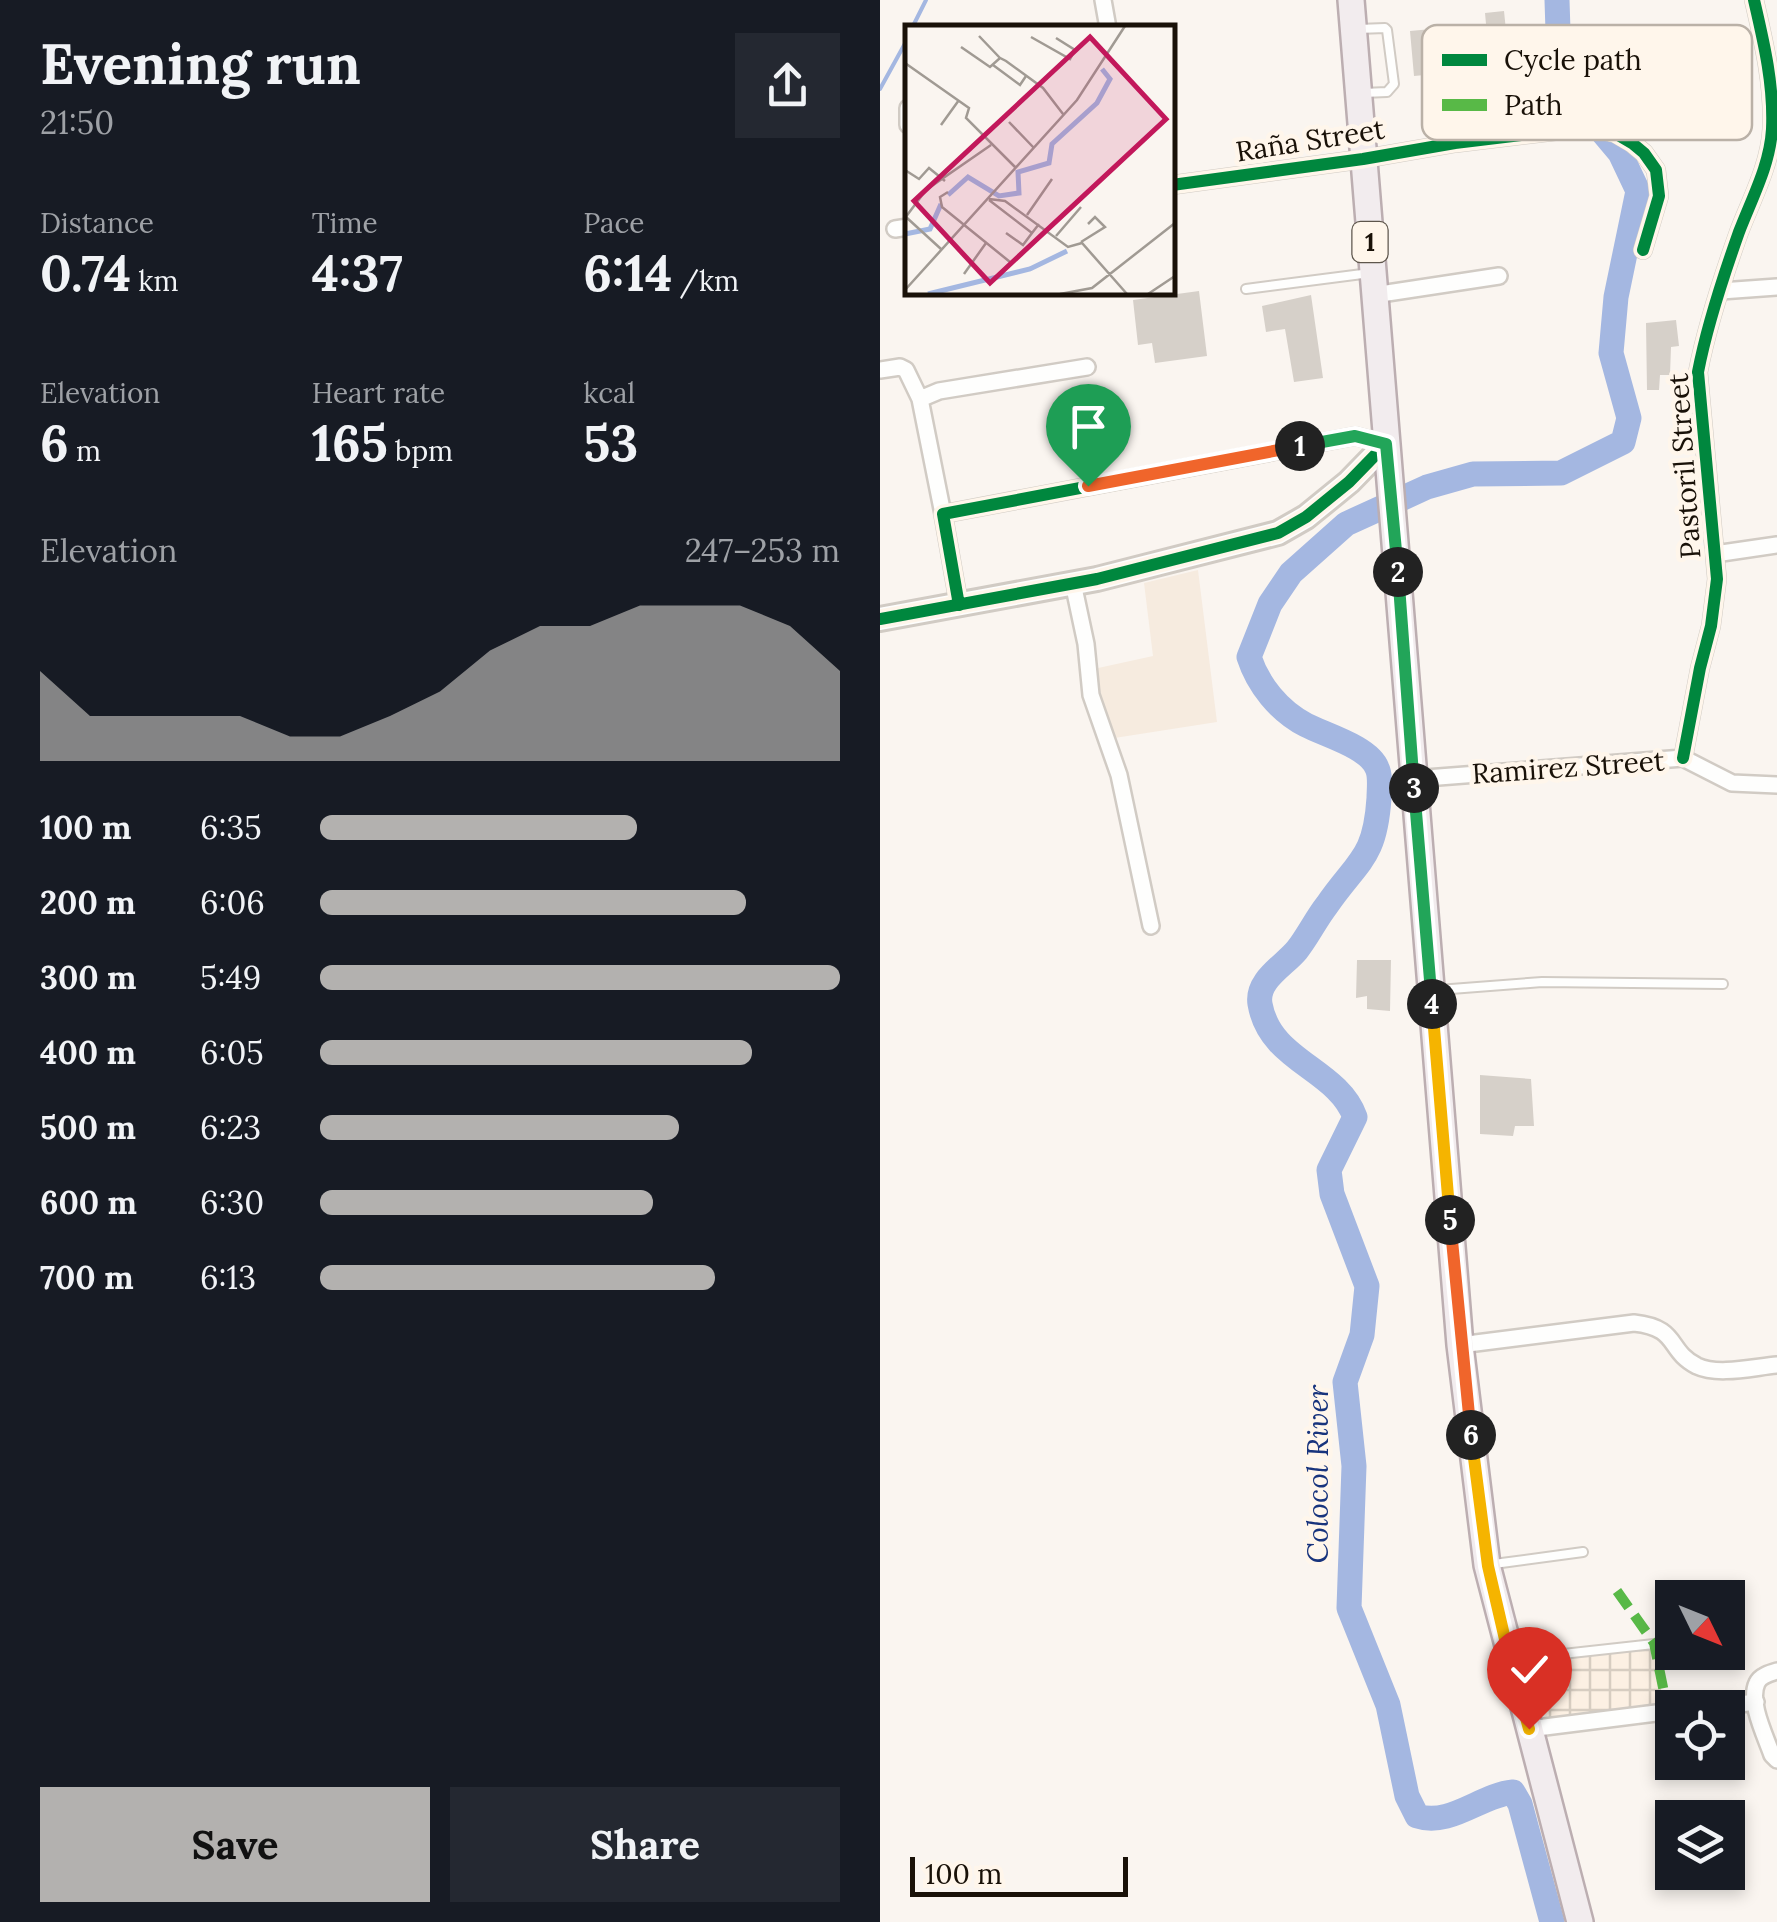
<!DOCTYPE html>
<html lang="en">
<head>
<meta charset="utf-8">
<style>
  :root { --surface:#171b24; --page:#242831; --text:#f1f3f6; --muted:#9ea1a6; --accent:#b3b1af }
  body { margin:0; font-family:Lora,serif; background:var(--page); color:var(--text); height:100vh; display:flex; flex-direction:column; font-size:38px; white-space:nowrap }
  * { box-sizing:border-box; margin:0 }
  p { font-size:32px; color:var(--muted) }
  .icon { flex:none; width:55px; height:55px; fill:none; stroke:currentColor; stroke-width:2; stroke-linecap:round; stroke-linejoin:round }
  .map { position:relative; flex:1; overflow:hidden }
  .sheet { display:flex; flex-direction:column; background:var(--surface); width:880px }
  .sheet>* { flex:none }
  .needle { width:65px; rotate:133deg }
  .controls { position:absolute; left:775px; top:1580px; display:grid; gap:20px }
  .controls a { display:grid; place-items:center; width:90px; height:90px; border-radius:0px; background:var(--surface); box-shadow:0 5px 15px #0003; font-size:50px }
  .scale { position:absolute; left:30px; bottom:25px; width:218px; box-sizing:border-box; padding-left:10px; border:5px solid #191108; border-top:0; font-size:28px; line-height:35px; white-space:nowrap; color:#191108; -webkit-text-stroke:8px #fff6eb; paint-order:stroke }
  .pin { position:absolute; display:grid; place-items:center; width:85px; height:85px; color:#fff; margin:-102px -42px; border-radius:50% 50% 50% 0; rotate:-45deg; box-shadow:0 0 10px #0007 }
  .pin .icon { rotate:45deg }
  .km { position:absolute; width:50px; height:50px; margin:-25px; border-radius:50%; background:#222; color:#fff; font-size:28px; line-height:50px; text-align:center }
  .round { display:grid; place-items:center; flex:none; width:105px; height:105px; border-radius:0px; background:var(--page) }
  .summary { display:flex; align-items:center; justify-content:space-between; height:170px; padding:0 40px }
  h1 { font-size:55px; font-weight:700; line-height:75px }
  .metrics { display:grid; grid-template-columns:repeat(3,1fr); gap:15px; height:170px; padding:10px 40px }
  .metrics div { display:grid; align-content:center }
  .metrics b { font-size:50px; font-weight:700 }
  .metrics small { font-size:28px; font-weight:400 }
  .metrics p { font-size:28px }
  .chart { height:280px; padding:20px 40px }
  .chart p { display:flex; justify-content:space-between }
  .chart svg { width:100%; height:180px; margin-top:10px; fill:var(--accent); opacity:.7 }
  .primary-button { display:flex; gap:20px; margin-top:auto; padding:20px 40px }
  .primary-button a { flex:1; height:115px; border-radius:0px; background:var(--accent); color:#111; font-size:40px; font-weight:700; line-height:115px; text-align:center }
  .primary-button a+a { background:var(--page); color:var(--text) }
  ul { padding:0 40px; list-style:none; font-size:32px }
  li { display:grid; grid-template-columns:160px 120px 1fr; align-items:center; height:75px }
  li i { height:25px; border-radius:12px; background:var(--accent) }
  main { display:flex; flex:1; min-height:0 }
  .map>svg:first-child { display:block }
</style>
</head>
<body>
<main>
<section class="sheet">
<div class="summary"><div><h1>Evening run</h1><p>21:50</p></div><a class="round"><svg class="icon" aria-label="share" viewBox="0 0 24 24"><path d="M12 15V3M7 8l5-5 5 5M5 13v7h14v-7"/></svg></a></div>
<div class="metrics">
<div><p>Distance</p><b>0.74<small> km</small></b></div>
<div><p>Time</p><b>4:37</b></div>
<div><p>Pace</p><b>6:14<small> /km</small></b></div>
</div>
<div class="metrics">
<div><p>Elevation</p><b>6<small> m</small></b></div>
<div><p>Heart rate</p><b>165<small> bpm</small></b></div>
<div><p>kcal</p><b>53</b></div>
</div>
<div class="chart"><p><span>Elevation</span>247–253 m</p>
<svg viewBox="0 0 160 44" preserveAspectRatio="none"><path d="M0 44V22L10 33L20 33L30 33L40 33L50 38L60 38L70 33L80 27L90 17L100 11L110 11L120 6L130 6L140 6L150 11L160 22V44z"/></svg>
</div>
<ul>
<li><b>100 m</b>6:35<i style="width:61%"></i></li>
<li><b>200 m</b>6:06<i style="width:82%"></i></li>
<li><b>300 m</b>5:49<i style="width:100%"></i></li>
<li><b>400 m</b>6:05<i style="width:83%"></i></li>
<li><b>500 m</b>6:23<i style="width:69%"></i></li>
<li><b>600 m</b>6:30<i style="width:64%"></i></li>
<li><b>700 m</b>6:13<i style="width:76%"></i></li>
</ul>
<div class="primary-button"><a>Save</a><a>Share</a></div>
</section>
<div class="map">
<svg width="897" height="1922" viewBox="0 0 897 1922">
  <defs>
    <pattern id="industrial-grid" width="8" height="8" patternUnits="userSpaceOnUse" patternTransform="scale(2.5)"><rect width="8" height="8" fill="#fcf0e3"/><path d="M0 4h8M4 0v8" fill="none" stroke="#d7cdc1"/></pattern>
  </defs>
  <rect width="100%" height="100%" fill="#faf5f0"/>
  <path fill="url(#industrial-grid)" d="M773,1649l12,60 -118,12 -16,-61z"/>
  <path fill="#f6ebdf" d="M318,570l19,152 -109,17 -19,-69 64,-14 -9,-73z"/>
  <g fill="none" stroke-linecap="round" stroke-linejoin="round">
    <path stroke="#a4b7e1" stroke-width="4" d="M32,28l14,-28
      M0,89l28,-51"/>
    <path stroke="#a4b7e1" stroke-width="25" d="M672,1922l-32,-118 -7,-12c-32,3 -63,35 -96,24l-10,-20 -19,-91 -39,-97 5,-142 -9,-84 17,-47 5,-49 -35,-92 -3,-24 26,-53c-18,-49 -85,-55 -95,-113 -4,-24 24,-38 37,-54 11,-14 19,-31 30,-45 31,-45 48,-46 52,-107 0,-8 2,-22 -2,-30 -8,-21 -52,-33 -71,-43 -27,-14 -48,-40 -57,-68l21,-53 21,-31 55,-49 81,-37 46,-13 88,-1 62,-31 6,-24 -18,-65 5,-56 22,-106 -18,-38 -53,-63 -8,-28 -2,-62"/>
  </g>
  <path fill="#d6d0c9" d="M624,11l7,69 -20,2 -1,-13 -76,7 -4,-45 76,-7 -1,-11z
    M319,291l8,65 -52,7 -3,-20 -14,2 -5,-45z
    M431,295l12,83 -29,4 -9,-53 -19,3 -4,-26z
    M796,320l3,26 -8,1 -1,28h-10l-1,15h-12l-1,-67z
    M477,960h34l-1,51 -23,-2v-13l-11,2z
    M600,1075l51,4 3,47h-19l-2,10 -33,-2z"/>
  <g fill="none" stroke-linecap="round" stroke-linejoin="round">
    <g stroke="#d1cbc4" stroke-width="12">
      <path id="lane" d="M478,29l27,-1 2,2 7,54 -7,8 -24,1
        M366,289l124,-16
        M558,990l104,-8 181,2
        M614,1564l89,-12
        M638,1659l154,-17"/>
    </g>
    <g stroke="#d1cbc4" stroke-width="20">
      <path id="street" d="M223,0l5,28
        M28,108v17
        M292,185l191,-26 92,-16 134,-16 26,6 17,10 12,10 12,17 3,26 -16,54
        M15,229l13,-2
        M841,291l56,-4
        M494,295l125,-19
        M0,370l20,-3 6,3 14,29
        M63,514l-23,-115 19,-8 148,-24
        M835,554l62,-9
        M193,583l13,61 5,51 28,80 32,151
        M79,605l-16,-91 412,-78 31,8
        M803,758l17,-90 11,-42 6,-47 -19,-207c9,-47 25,-95 41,-140 13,-34 31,-67 33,-103 2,-44 -8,-86 -18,-129
        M533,779l270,-21 49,25 45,2
        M580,1345l174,-22c46,5 32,27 63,43 21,10 57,1 80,-1
        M897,1671c-7,2 -17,5 -20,12 -9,19 9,54 15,72l5,5
        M827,1708l49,-6
        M649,1729l143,-18"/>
    </g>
    <g stroke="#d1cbc4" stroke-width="28">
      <path id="secondary" d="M0,619l217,-40 181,-46 28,-16 43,-35 37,-38"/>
    </g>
    <g stroke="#bcaeb1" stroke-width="30">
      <path id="primary" d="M471,0l109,1345 27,220 93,357"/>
    </g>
    <use href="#lane" stroke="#fefefd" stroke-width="8"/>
    <use href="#street" stroke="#fefefd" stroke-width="15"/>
    <use href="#secondary" stroke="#fefefd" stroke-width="22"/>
    <use href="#primary" stroke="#f2ecee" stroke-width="25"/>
    <path stroke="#58b947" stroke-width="10" stroke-dasharray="20 10" stroke-linecap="butt" d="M737,1591l37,52 14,69"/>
    <g stroke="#fff6eb" stroke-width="19">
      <path id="cycleway" d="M292,185l191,-26 92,-16 134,-16 26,6 17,10 12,10 12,17 3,26 -16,54
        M0,619l217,-40 181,-46 28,-16 43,-35 37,-38 -31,-8 -412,78 16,91
        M803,758l17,-90 11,-42 6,-47 -19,-207c9,-47 25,-95 41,-140 13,-34 31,-67 33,-103 2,-44 -8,-86 -18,-129"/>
    </g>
    <use href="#cycleway" stroke="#00873e" stroke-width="12"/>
  </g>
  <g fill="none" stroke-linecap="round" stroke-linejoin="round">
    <g stroke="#fff" stroke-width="20">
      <path id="split-1" d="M208,486l212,-40"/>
    </g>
    <g stroke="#fff" stroke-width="20">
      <path id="split-2" d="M420,446l55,-10 31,8 12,128"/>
    </g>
    <g stroke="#fff" stroke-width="20">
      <path id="split-3" d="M518,572l16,216"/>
    </g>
    <g stroke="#fff" stroke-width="20">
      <path id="split-4" d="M534,788l18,216"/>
    </g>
    <g stroke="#fff" stroke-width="20">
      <path id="split-5" d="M552,1004l18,216"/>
    </g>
    <g stroke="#fff" stroke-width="20">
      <path id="split-6" d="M570,1220l21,215"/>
    </g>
    <g stroke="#fff" stroke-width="20">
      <path id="split-7" d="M591,1435l17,131 19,82"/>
    </g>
    <g stroke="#fff" stroke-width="20">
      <path id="split-8" d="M627,1648l22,81"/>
    </g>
    <use href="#split-1" stroke="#f0652b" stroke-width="12"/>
    <use href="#split-2" stroke="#22a559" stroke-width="12"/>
    <use href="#split-3" stroke="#22a559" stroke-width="12"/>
    <use href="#split-4" stroke="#22a559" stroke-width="12"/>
    <use href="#split-5" stroke="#f5b400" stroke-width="12"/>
    <use href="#split-6" stroke="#f0652b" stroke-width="12"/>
    <use href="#split-7" stroke="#f5b400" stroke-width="12"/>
    <use href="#split-8" stroke="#f5b400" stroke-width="12"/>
  </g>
  <g text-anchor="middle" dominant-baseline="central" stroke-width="9" stroke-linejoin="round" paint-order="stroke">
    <rect fill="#fff6eb" stroke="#5e564c" stroke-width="2.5" x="472.5" y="222" width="35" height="40" rx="8"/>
    <g font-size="25" font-weight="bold" fill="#191108">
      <text x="490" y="242">1</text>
    </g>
    <g font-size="28" fill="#191108" stroke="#fff6eb">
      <text transform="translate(430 140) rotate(-9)">Raña Street</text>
      <text transform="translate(804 466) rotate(-94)">Pastoril Street</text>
      <text transform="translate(688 767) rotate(-4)">Ramirez Street</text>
    </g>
    <g font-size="30" font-style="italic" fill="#18347d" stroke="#fff6eb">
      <text transform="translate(437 1474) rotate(-90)">Colocol River</text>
    </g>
  </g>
  <g transform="translate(25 25)">
    <rect width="270" height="270" fill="#faf5f0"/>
    <path fill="none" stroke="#a4b7e1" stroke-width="5" d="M43,170l20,-18 31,19 20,-3 -1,-21 31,-9 3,-19 45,-41 13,-24 -8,-10M0,209l25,-5 11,-25M23,269l102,-25 37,-18"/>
    <path fill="none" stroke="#a09a93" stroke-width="2.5" d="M74,11l21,22M126,12l39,22 5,-9 -19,-12M56,22l29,20 10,-9 6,3 37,27 20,26M0,38l64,45 -3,10 49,49M88,40l27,20 6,-9M104,97l25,26M36,100l18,-25M0,145l14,9 10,-11 16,13M43,167l-8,5 2,10 68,55M84,174l16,2 63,46 14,-4 45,51M84,175l43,33 7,-9M122,190l25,-36M1,192l35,32M0,193l21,-28 65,-45M101,208l17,12 9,-12M151,211l25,-29M176,217l24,-15 -10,-10 -7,7M59,249l22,-31M0,265l172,-190 48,-74M155,269l32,-6 83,-65M243,269l27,-18"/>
    <path fill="#c2185b" fill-opacity="0.15" stroke="#c2185b" stroke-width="5" d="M185,12l76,82 -176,164 -76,-82z"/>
    <rect width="270" height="270" fill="none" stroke="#191108" stroke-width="5"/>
  </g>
  <rect x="542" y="25" width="330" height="115" rx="15" fill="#fff6eb" stroke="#bab1a7" stroke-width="2.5"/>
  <rect x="562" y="54" width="45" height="12" fill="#00873e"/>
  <rect x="562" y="99" width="45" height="12" fill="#58b947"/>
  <g font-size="28" fill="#191108">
    <text x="624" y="70">Cycle path</text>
    <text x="624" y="115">Path</text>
  </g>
</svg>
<div class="controls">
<a><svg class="needle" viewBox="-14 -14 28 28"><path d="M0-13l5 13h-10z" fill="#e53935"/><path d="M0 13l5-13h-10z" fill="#9ea1a6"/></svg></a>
<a><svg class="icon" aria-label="locate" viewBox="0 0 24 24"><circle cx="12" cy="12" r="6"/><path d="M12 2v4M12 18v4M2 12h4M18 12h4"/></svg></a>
<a><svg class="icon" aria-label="layers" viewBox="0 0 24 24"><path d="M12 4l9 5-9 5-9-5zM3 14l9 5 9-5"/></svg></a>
</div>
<div class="scale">100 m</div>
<div class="pin" style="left:208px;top:486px;background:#1e9e55"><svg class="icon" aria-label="arrive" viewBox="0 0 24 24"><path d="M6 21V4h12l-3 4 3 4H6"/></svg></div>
<div class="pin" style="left:649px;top:1729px;background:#d93025"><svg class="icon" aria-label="check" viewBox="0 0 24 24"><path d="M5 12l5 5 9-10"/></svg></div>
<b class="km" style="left:420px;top:446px">1</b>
<b class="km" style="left:518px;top:572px">2</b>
<b class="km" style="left:534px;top:788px">3</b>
<b class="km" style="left:552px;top:1004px">4</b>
<b class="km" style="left:570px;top:1220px">5</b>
<b class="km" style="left:591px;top:1435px">6</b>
</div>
</main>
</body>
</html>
